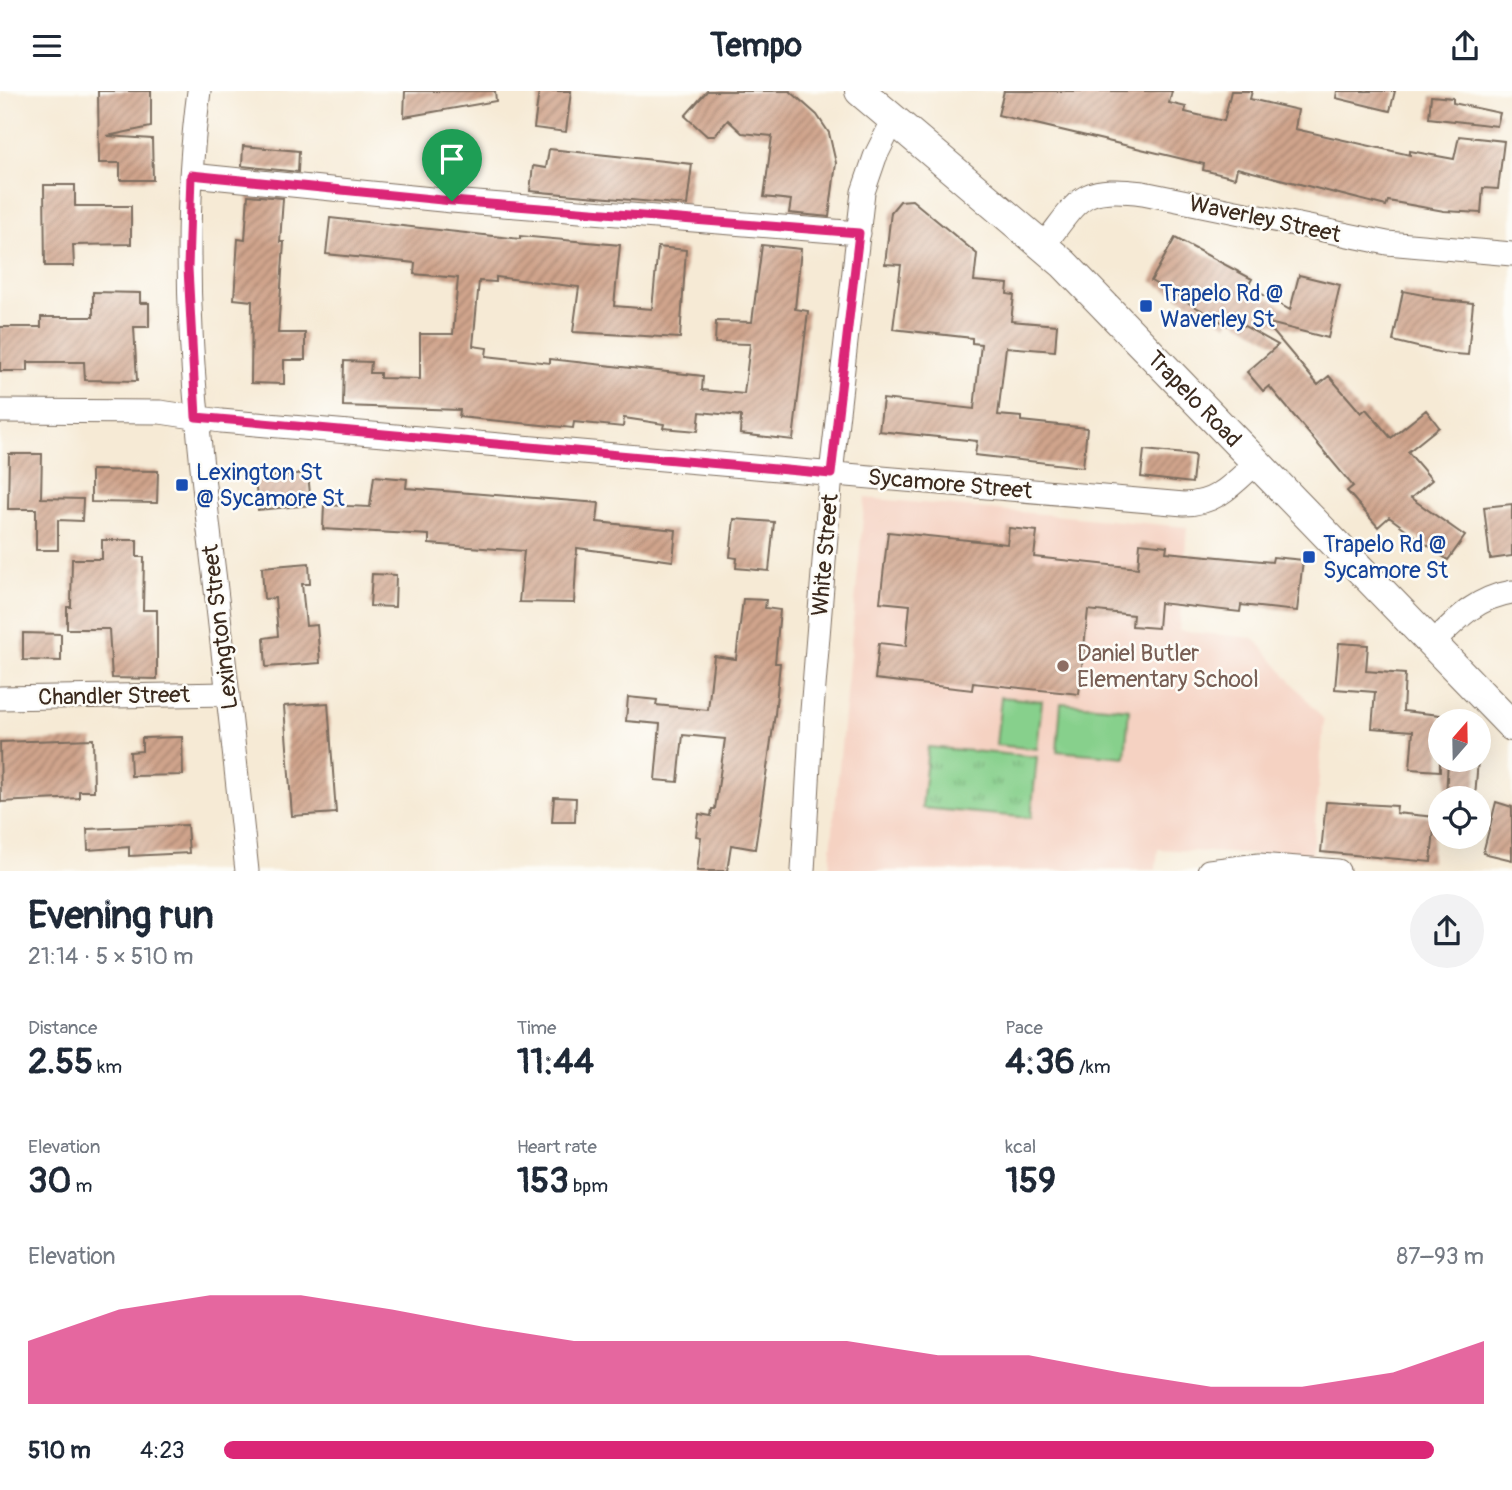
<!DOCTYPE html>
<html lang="en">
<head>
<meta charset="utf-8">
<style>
  :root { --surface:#fff; --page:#f2f2f3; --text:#1f2937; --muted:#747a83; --accent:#db2777 }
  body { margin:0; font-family:Pangolin,sans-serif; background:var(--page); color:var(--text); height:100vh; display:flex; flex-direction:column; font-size:26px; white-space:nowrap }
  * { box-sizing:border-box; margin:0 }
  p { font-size:23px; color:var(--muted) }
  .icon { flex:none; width:38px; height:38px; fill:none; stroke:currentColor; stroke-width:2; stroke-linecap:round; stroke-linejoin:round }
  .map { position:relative; height:780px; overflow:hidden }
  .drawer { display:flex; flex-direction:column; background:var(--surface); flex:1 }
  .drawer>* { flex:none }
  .needle { width:46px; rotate:20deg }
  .buttons { position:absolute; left:1428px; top:618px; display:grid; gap:14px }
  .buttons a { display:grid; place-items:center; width:63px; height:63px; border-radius:50%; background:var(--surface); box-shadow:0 7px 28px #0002; font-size:35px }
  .pin { position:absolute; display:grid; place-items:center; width:60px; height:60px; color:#fff; margin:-72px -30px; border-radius:50% 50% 50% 0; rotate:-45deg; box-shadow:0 0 7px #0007 }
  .pin .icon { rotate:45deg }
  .round { display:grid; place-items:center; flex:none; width:74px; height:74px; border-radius:37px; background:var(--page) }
  .summary { display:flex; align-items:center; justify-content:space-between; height:119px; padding:0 28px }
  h1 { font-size:38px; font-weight:700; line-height:52px }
  .figures { display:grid; grid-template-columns:repeat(3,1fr); gap:10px; height:119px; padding:7px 28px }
  .figures div { display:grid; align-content:center }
  .figures b { font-size:35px; font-weight:700 }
  .figures small { font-size:19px; font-weight:400 }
  .figures p { font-size:19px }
  .chart { height:196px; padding:14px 28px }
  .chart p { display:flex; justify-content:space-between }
  .chart svg { width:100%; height:126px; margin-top:7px; fill:var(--accent); opacity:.7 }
  ul { padding:0 28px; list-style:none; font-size:23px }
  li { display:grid; grid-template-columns:112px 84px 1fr; align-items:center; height:52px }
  li i { height:18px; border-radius:9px; background:var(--accent) }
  header { display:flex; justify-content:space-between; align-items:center; height:91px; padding:0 28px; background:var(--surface); font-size:32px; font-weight:700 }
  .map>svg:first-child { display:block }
</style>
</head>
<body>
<header><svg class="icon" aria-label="menu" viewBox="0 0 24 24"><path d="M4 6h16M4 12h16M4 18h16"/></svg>Tempo<svg class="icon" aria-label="share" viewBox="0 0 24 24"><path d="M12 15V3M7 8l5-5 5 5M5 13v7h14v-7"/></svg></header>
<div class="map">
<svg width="1512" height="780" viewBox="0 0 1512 780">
  <defs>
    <pattern id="park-tufts" width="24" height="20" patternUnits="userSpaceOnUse" patternTransform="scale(1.75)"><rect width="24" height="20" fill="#87d08c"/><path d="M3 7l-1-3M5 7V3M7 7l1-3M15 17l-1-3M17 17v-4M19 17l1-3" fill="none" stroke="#70a972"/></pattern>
    <pattern id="building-hatch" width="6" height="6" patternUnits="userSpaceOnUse" patternTransform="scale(1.75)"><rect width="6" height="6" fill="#d0a48c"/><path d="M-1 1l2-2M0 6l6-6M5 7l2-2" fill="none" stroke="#aa8672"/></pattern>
  </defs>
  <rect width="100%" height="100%" fill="#fdfcf7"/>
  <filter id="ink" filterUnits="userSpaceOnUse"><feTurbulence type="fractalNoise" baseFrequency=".0143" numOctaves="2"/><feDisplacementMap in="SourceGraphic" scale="14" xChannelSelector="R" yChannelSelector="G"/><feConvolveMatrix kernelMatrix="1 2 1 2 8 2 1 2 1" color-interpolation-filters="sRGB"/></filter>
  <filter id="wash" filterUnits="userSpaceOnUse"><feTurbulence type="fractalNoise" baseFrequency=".00686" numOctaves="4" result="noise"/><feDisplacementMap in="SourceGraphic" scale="28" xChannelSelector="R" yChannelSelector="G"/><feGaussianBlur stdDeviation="1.57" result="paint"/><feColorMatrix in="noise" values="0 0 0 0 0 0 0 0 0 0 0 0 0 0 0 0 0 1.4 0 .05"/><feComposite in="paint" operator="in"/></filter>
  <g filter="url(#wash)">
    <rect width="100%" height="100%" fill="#f6ead5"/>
    <path fill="#f5d2c2" d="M865,407l322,29 -8,104 75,7 70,82 -12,138 -154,-9 -2,21 -327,1z"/>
    <path fill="#87d08c" stroke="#617d55" stroke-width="2" d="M1001,606l41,4 -5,48 -41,-4z
      M1061,612l68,6 -4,48 -68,-6z"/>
    <path fill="url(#park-tufts)" stroke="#617d55" stroke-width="2" d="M928,656l109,10 -6,61 -109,-10z"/>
    <g id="blocks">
      <path fill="url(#building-hatch)" d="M98,0h53v36l-44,9 45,3 1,41h-33v-17h-21z
        M405,0h90l1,10 -92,16z
        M539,0h32l-5,41 -32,-4z
        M707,0h83l27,24 12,18 7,30 -7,54 -40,-4 2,-13 -27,-3 8,-61 -30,-3 -14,-13 -14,16h-7l-22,-20z
        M1004,0h168l-3,12 17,4 -1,5 39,9 7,-30h21l-2,8 48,11 -3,19 115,26v-4l44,8 5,-23 45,5 -6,48 -15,-1 -2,25 -37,-2 -56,-10 -2,5 -149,-38 -2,10 -32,-8 1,-6 -206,-49z
        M1337,0h58l-5,20 -54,-13z
        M1431,5l22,2v5l47,10 -3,13 -68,-8z
        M243,55l56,5 -1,21 -56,-6z
        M549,58l143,15 -5,41 -157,-14 3,-25 13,2z
        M44,94h31v21h56v38l-58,1 1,21h-29z
        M248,104l35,3 -3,44h4l-6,91h27v27h-21v24l-33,-1 1,-82 -18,-2 4,-60 7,1z
        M912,109l65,54 -3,27 34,3 -1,10 7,1 -3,26 46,4 -2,26 -49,-4 -8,68 23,2v4l66,7 -4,39 -108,-12 2,-14 -98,-10 4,-32 91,10 7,-65 -9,-1v-5l-79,-9 8,-64 -16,-1 6,-52 9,-11z
        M330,127l190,21v-3l100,9 -6,61 38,3 6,-62 28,3 -6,88 -107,-6 6,-45 -83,-10v5l-17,-1 -6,65 14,2 -1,8 64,7v-4l153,17 -1,14 42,4 6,-50 -35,-1 1,-22 36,1 10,-77 39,4 -6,60 13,2 -15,129 -53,-6 1,-18 -41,-4 -2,19 -35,-3 1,-4 -40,-6 -1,9 -49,-5 -1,6 -114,-11 1,-7 -117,-4 1,-45 27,1 -1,11h10v5l40,1v-45h33l5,-56 -44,-4 1,-11 -89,-9z
        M1175,147l77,41 -4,7 42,24 9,-35 41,10 -12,53 -63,-16 53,63 11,-9 32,37 5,-4 25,29 35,-28 13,17 -31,25 24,28 -21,18 54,38 -17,24 -59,-43 -11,10 -31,-36 6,-5 -84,-100 -6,5 -16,-19 31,-27 -48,-27 -3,7 -76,-44z
        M1403,200l30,6v2l40,4 -5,52 -26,-2 -49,-12z
        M93,201l47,1v10h9v24h-15l3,54 -52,-1 -1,-18h-56v9h-28v-44h41v-10h52z
        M1144,359l51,5 -3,28 -51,-6z
        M9,363h33l-1,44 42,1 -1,22 -24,-1v30h-22v-41h-28z
        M91,379l67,1 -1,32 -66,-1z
        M308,382l3,32 -53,5 -3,-32z
        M374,385l33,3 -1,9 193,15 -2,19 79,8 -3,31 -96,-13 -3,55 -55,-1 5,-51 -95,-7v-9l-106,-6 1,-24 46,2z
        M1512,413v52l-22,3 -6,-52z
        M734,428l40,3 -5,49 -33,-3 1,-10 -7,-1z
        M1009,437l28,3 -3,26 104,11 2,-25 27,3 -1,6 106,10 1,-5 30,3 -6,51 -56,-6 -1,7 -80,-9 -2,25 -26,-2 1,-11 -45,-5 -9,84 -106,-11 -1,7 -97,-11 4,-36 27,3 4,-41 -30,-3 8,-70 119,12z
        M102,449h35v17h7l-1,53h14v69l-45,-1 -3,-49h-42v-22h4l1,-48h30z
        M309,472l1,21h-8l4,42 11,-1 3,38 -54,4 -2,-29 14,-2 -3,-38 -11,1 -2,-32z
        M372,483l24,1 -1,32 -25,-1z
        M743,508l23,1 -1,8 15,2 -5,53h5l-5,51 -20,135 -24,-4 -4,26h-30l4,-34 -5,-1 3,-22 12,2 1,-7h3l10,-70 -42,-4 -5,47 -23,-2 5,-56 -34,-3 2,-24 29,3 -1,5 52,5 6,-54 22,3z
        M23,542l38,1v27l-38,-1z
        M1339,552l29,2 -2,26 39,3 -2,37 37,4v56l-30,-2 3,-38 -41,-3 3,-36 -40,-3z
        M328,612l8,110 -44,3 -8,-110z
        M182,646l1,38 -52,1 -1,-24 12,-1v-13z
        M93,648l1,52h-15v7l-78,4 -1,-60z
        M1448,668h30l-3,39h-29z
        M554,706l22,1 -1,24h-23z
        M1326,711l71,4 -1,7 39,4 -4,45 -110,-10z
        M1496,711l16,5v53l-29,-7z
        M187,734l2,28 -60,3v-9l-41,3 -1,-21z"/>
    </g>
  </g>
  <g filter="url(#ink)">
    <use href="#blocks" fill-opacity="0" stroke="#7c6d5e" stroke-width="2"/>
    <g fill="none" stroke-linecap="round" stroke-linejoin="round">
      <g stroke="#7c6d5e" stroke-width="25">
        <path id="minor" d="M199,0c-22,164 -4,327 16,490 11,97 22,193 32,290
          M191,84l261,26 407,32
          M1043,155c37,-47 36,-61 100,-53l244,50 125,11
          M0,320l160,1 61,9 963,83c33,0 50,-21 73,-42
          M1433,552c25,-25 43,-45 79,-51
          M0,607l228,-4
          M803,780l9,-160 19,-237 32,-282 12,-35 18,-36
          M1209,780l50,-6 79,6"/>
      </g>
      <g stroke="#7c6d5e" stroke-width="32">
        <g id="major">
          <path id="s1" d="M860,0l204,173 448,462"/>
        </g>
      </g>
      <use href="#minor" stroke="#fff" stroke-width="23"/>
      <use href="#major" stroke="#fff" stroke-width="30"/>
    </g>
  </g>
  <g fill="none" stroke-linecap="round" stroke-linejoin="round" filter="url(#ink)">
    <g stroke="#fff" stroke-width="14">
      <path id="route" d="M191,84l261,26 407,32 -28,241 -635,-57 -8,-149z"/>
    </g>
    <use href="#route" stroke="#db2777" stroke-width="9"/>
  </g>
  <g fill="#1a4fb4" stroke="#fdfcf7" stroke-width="2.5">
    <rect x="1139" y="208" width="14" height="14" rx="3.5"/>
    <rect x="175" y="387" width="14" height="14" rx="3.5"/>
    <rect x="1302" y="459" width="14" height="14" rx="3.5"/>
  </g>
  <circle fill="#8d6e63" stroke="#fdfcf7" stroke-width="2.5" cx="1063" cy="575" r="7"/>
  <g text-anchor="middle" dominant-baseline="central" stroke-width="5" stroke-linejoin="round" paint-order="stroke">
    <g font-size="23" fill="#3b2a1e" stroke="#fdfcf7">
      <text transform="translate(1265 128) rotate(12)">Waverley Street</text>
      <text stroke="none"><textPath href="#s1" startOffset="455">Trapelo Road</textPath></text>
      <text transform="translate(950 393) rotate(5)">Sycamore Street</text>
      <text transform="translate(825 464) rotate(-85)">White Street</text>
      <text transform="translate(220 536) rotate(-97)">Lexington Street</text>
      <text transform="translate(114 605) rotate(-1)">Chandler Street</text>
    </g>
    <g font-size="23" fill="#164399" stroke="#fdfcf7" text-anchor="start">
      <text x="1160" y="202">Trapelo Rd @<tspan x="1160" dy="26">Waverley St</tspan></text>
      <text x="196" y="381">Lexington St<tspan x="196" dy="26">@ Sycamore St</tspan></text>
      <text x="1323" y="453">Trapelo Rd @<tspan x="1323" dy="26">Sycamore St</tspan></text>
    </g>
    <g font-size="23" fill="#785e54" stroke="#fdfcf7" text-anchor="start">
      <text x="1077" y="562">Daniel Butler<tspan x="1077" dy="26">Elementary School</tspan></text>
    </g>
  </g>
</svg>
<div class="buttons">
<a><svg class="needle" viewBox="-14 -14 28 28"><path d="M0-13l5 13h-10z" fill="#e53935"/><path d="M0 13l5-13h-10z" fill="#747a83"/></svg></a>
<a><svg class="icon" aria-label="locate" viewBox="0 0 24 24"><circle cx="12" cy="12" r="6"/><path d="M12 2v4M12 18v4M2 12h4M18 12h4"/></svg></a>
</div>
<div class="pin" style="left:452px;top:110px;background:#1e9e55"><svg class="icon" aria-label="arrive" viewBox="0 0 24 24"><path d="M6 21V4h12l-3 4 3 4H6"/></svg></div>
</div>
<section class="drawer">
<div class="summary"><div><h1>Evening run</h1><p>21:14 · 5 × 510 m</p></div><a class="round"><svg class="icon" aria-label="share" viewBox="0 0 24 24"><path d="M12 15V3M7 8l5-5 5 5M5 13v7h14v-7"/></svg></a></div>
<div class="figures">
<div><p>Distance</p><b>2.55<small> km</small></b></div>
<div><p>Time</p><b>11:44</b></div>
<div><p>Pace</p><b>4:36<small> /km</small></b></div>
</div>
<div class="figures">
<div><p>Elevation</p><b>30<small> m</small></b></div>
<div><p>Heart rate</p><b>153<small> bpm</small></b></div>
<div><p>kcal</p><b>159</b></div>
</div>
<div class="chart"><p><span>Elevation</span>87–93 m</p>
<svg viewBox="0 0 160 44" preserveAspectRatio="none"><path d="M0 44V22L10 11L20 6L30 6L40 11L50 17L60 22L70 22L80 22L90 22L100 27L110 27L120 33L130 38L140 38L150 33L160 22V44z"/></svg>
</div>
<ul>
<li><b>510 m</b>4:23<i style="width:96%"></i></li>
</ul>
</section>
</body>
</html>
